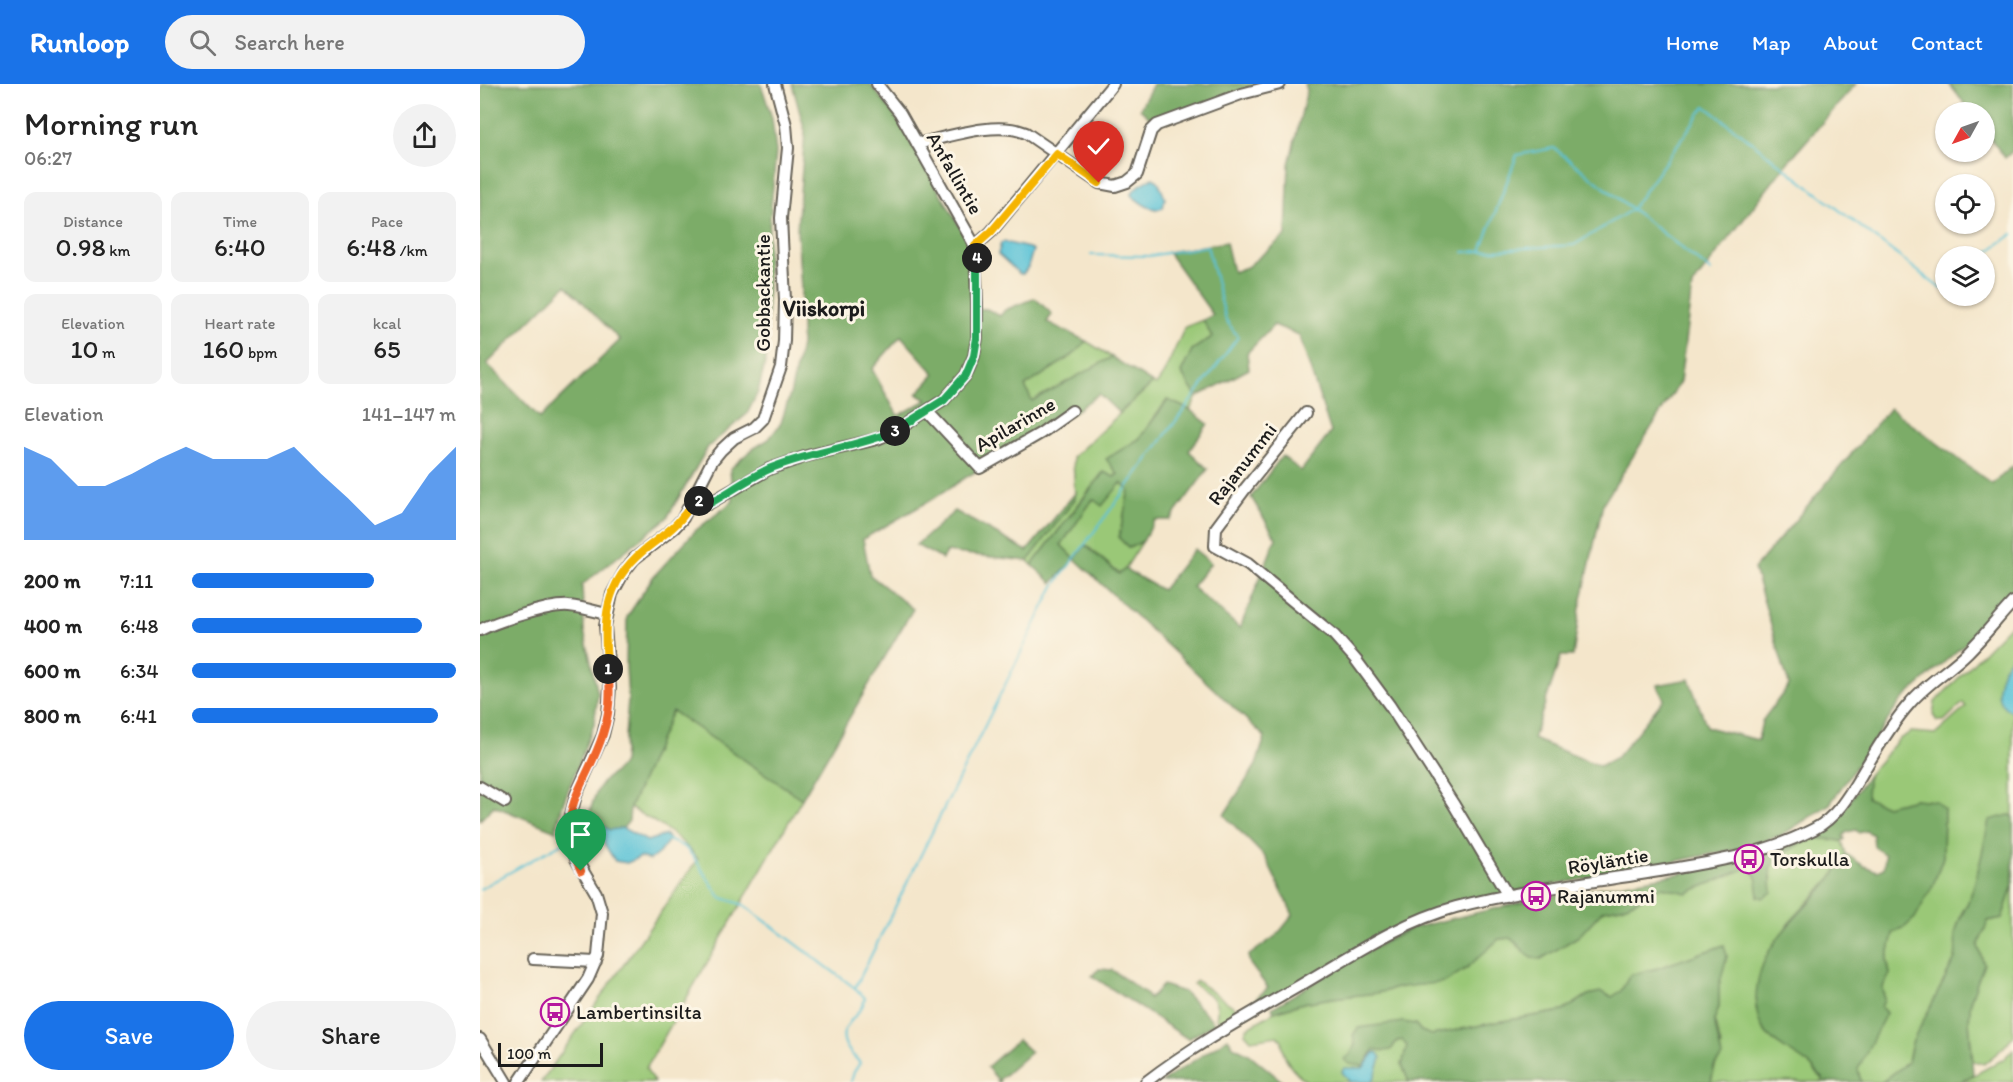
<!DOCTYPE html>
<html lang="en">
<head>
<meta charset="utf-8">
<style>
  :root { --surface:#fff; --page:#f2f2f2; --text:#222; --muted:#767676; --accent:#1a73e8 }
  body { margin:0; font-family:Itim,sans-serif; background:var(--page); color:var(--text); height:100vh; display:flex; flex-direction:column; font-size:22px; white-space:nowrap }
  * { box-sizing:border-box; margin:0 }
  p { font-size:20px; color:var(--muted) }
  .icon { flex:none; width:33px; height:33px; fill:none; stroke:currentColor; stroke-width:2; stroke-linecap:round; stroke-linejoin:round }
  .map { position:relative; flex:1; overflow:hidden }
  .side { display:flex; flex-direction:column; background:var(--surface); width:480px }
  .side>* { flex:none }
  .needle { width:39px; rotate:230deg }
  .controls { position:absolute; left:1455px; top:18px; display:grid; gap:12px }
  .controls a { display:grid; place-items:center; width:60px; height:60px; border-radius:50%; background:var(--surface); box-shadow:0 2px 4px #0004; font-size:30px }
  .scale { position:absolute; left:18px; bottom:15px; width:105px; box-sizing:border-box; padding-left:6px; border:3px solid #1c1c1c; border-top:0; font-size:16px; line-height:21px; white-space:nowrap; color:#1c1c1c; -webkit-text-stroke:4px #fcf5e5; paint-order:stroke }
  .pin { position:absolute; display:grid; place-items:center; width:51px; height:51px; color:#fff; margin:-62px -26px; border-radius:50% 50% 50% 0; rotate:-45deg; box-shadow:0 0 6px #0007 }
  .pin .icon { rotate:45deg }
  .km { position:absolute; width:30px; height:30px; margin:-15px; border-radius:50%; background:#222; color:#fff; font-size:16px; line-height:30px; text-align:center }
  .round { display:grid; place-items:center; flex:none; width:63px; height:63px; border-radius:32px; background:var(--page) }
  .summary { display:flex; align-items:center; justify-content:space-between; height:102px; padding:0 24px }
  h1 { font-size:33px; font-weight:600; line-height:45px }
  .stats { display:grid; grid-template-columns:repeat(3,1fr); gap:9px; height:102px; padding:6px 24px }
  .stats div { display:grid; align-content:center; border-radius:12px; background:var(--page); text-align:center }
  .stats b { font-size:26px; font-weight:600 }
  .stats small { font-size:16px; font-weight:400 }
  .stats p { font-size:16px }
  .chart { height:168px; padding:12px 24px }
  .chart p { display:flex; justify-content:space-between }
  .chart svg { width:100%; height:108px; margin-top:6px; fill:var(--accent); opacity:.7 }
  .action { display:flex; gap:12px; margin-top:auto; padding:12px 24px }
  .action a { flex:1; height:69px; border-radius:36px; background:var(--accent); color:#fff; font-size:24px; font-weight:600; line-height:69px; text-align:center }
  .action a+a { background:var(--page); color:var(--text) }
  ul { padding:0 24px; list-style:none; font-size:20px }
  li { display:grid; grid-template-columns:96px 72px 1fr; align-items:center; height:45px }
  li i { height:15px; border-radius:8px; background:var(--accent) }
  header { display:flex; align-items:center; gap:36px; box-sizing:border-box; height:84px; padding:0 30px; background:var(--accent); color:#fff }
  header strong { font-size:28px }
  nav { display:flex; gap:33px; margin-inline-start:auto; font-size:21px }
  .search { width:420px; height:54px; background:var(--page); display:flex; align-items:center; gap:15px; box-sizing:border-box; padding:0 21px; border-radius:33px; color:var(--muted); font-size:22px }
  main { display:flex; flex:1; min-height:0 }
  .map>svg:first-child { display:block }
</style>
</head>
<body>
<header>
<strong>Runloop</strong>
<div class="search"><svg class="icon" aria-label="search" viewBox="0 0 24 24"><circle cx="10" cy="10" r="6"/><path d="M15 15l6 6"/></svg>Search here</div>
<nav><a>Home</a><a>Map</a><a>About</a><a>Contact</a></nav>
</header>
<main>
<section class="side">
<div class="summary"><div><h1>Morning run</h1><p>06:27</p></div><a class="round"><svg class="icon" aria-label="share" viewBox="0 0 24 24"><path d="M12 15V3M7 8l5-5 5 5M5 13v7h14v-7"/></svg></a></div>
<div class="stats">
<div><p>Distance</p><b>0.98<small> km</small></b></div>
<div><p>Time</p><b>6:40</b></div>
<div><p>Pace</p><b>6:48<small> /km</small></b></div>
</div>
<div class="stats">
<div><p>Elevation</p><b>10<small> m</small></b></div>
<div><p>Heart rate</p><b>160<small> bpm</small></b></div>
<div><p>kcal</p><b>65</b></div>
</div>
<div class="chart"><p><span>Elevation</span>141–147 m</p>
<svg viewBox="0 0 160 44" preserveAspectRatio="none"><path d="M0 44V6L10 11L20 22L30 22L40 17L50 11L60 6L70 11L80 11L90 11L100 6L110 17L120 27L130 38L140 33L150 17L160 6V44z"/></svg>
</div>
<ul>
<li><b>200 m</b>7:11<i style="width:69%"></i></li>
<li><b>400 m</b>6:48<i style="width:87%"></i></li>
<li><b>600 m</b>6:34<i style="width:100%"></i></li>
<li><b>800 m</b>6:41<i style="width:93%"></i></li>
</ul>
<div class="action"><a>Save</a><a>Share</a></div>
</section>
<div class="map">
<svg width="1533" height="998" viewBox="0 0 1533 998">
  <rect width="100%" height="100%" fill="#fcf5e5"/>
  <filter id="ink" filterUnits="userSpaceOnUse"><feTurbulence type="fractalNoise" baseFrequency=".0167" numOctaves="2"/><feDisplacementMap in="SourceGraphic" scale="12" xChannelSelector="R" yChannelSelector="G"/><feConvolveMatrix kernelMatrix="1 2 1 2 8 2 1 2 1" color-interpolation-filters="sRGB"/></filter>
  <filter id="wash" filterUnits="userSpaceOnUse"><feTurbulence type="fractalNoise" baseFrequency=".008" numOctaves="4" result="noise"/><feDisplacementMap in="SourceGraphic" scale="24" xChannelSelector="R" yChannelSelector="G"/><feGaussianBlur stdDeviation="1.35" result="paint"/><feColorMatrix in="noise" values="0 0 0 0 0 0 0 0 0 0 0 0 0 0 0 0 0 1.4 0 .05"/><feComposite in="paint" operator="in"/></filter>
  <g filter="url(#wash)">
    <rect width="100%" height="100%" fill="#f4e6cb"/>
    <path fill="#9ac877" stroke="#5b724a" stroke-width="1.5" d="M723,236l9,17 -20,13 -11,23 16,24 -7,13 -23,-10 -28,39 -32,20 11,14 -4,4 -11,-5 -71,93 -4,-4 47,-62 -2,-42 80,-74 3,2 7,-10 22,-48z
      M606,257l26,16 -80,44 -7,-15 48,-31z
      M641,398l8,8 -10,48 10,10 14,-7 -18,28 -5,5 -34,-29 -11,14 -14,-14 32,-46z
      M1533,538v194l-4,-1 -27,43 -12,41 -9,15 -6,21 2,10 -2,14 -43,84 -4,19 -26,20h-21l-4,-13 29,-56 -5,-6 3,-7 -1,-13 7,-13 -3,-14 6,-27 12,-6 28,-42 10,-28 1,-48 -29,-10 -29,7 -19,-8 1,-23 31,-36 12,-7 25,2 30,-27 -3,-4 -19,18h-7l-4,-6 2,-13z
      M192,627l130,88 -156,269 8,14h-113l157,-223c-19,-24 -42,-37 -68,-51z
      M1336,754l26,3 4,13 -14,23 -44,47 -27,48 -4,18 -1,19 16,31 36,22 16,20h-113l10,-37 -7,-25 5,-13v-21l5,-41 -66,23 -28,7 -9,16 -9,6 -11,-5 -13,3 -25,16 -66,11 -65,13 -11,-4 -6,-7 -60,21 -5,10 20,3 4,-10 9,3 14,-10 5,-1 5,6 -5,19 7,17h-101c-14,-10 -27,-23 -26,-42l-5,-4 -26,4 -6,-7 2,-5 27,-16 29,-9 29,-5 45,-5 25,-6 88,-40 9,-8 12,-1 7,8 23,13 38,-23 24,-26 18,-3 19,-8 11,-9 11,-3 25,6 63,-27c8,10 8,18 8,30l14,-15 -2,-13c13,-17 26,-23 46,-30z
      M1533,801v151l-10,12 -19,16 -11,-3 -4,-40 2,-22 12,-35 -5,-18 10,-25 14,-3z
      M717,897l43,30 -15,14 -9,-7c5,-21 -8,-23 -23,-34z
      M1533,965v33h-52l43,-23z"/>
    <path fill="#7bac68" stroke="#4c6442" stroke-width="1.5" fill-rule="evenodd" d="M3,0h278l11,34 4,34 -8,89 -1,114 -9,37 -11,22 -39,33 -41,71 -85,67 2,46 14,63 -4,30 -32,82 -6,25 -62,-25 -14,14v-731zM86,201l54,55 -80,78 -53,-54z
      M312,0h78l27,34 74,128 2,62 14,1 13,7 5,-6 30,-12 17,16 -5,8 39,19 -13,14 -48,31 7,15 80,-44 41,26 -34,30 -20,-19 -57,41 -74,41 -32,21 -73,42 7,36 43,34 -111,190 -130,-88 -42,97 -1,13 -6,7 -13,2 -23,-8c4,-13 7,-29 16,-40 7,-9 13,-7 20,-20l5,-62 -2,-33 1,-50 26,-40 42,-46 38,-30 -3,-32 21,-19 18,-11 12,-16 10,-32 10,-46v-57l-4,-58 8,-99zM421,252l34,38 -18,20 10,6 -29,16 -26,-47z
      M673,0h107l-107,37 -13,-12z
      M825,0h551l-68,78 -96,124 -12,96 -77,122 -23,104 -7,48h-12l-28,83 67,27 17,-9 47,-58 -7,-14 32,-6 18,48 51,13 4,-19 27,-36 -35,-116 136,-161 102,76 21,-18v129l-25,28 -87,78 -71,103 -48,31 -39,13 -289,56 -201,105 -5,-4 20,-17 -18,-24 -2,-8 29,-21 16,-20 -28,-58 -41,-42 32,-50 9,-28 -190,-178 -23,24 -20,-18 72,-93 10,5 4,-3 -12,-15 33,-20 29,-39 22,10 18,14 -19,27 19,18 -38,51h-15l-12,21 -14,7 -10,-10 10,-48 -8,-7 -19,23 -9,-7 -32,46 14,14 10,-14 34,29 6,-5 37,21 32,-41 17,14 -19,24 48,41 36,-90 -25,-41 31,-41 19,15 30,-39 -32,-97 -25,-10 -27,28 2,16 -52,28 -16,-24 11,-23 20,-13 -9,-17 10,-5 -45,-63 58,-10 7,30 14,-5 39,-32 3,-71 18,-74z
      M1469,0h64v67l-8,7 -20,-27 -1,-19h-13z
      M596,408l-1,7 -47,62 -82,-9 -4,7 -26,-14 39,-34 72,40z
      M1388,691l-1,23 19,8 29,-7 21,2 8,8 -1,48 -10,28 -18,33 -10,9 -12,6 -6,27 3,14 -7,13 1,13 -3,7 5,6 -28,56 3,13h-37c-13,-25 -45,-30 -61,-53 -6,-9 -7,-21 -7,-31 2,-57 45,-81 76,-121 5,-7 9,-16 14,-23l18,12 13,5 7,-3 1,-13 -11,-9 -1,-11 -7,-4 -7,2 -3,-3 -9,2 -4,4 2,3 -3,2 -26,-3 -16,6 -21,12 -9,12 2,24 -9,6 -5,-2c0,-12 0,-20 -9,-29l-62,26 -25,-6 -11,3 -11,9 -19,8 -18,3 -24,26 -38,23 -10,-1 -20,-20 -12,1 -32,29 -22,14 -43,5 -25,6 -45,5 -29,5 -29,9 -2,-4 74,-45 66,-35 119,-28 146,-26 85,-20 62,-25 19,-18z
      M1529,731l4,1v69l-11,33 -14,3 -10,25 6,18 -13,35 -2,22 4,54 -12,7h-79l26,-20 4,-19 43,-84c2,-10 -1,-21 1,-28 3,-14 10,-22 14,-34 9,-25 14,-51 19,-77z
      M1244,861l3,11 -8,30v21l-5,13 8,37 -8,9 -3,16h-302l-7,-17 5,-19 -5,-6 -5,1 -6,9 -8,1 -9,-2 -10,17 -15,-2 -5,-5 6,-4 5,-10 -2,-10 5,-7 45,-6 12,2 6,7 11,4 65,-13 66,-11 25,-16 13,-3 11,5 9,-6 9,-16 28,-7z
      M619,885l13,1 33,23 4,6 14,-14 21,7 31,31 -27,16 -96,-63z
      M748,954l5,8 16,8 34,28h-121z
      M538,956l13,12 -32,28 1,2h-4l2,-2 -11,-13z"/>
    <path fill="#5bc3d7" stroke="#3c707a" stroke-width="1.5" d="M673,94l5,3 7,17 -2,10c-12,4 -22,-5 -32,-13 4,-9 14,-13 22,-17z
      M524,158l25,6 4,2 -5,17 -5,7h-3l-22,-20 3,-11z
      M1533,570v58c-26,-10 -13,-42 0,-58z
      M112,741h8l10,5 13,-2 24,13 19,-6 3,5 -10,13 -9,7 -10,-3 -13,6 -12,-2 -12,-19 -3,-9 -16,-2z
      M895,968l3,1 3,5 -7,21 -3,3h-21l-8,-10 2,-4h19z"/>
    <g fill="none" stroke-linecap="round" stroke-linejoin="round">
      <path stroke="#5bc3d7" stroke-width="2" d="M1001,167l36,-96 37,-7 157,123
        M984,168l110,-7 57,-35 74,-104 236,183 5,-4
        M1502,172l31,-22
        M95,752l11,-5
        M188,756l17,7 10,12 25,38 24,8 111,83 10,10c-3,21 -35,28 -15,54 3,4 7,7 10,11l-6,9 -3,10
        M0,805l84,-47
        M375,904l199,-402 184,-249 -12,-17 -19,-74 -58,10 -58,-1"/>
    </g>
  </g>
  <g filter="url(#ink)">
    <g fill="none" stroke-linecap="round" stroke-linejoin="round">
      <g stroke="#686359" stroke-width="14">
        <path id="minor" d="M437,60c31,-7 79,-24 109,-11l73,50 16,3 12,-4 10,-8 14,-43 6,-6 84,-31 39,-10
          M495,162l16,-14 122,-148
          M448,328l52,56 61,-35 31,-22
          M826,329l-61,76 -29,39 -1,18 33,18 86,71 22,25 34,46 64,99 54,91
          M214,415l14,5 61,-35 38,-13 70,-17 18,-8 49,-31 22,-25 8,-19 3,-18v-35l-2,-57 -75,-133 -23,-29
          M0,546c17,-9 72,-26 89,-24 13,1 25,5 37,8
          M0,703l25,15
          M53,875l63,3
          M0,955l26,43
          M39,998l69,-103 10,-23 4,-43 -6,-20 -20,-34 -6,-19v-21l6,-24 27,-60 5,-21 2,-27 -5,-61 7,-32 12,-22 10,-13 40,-31 9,-10 29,-57 9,-11 13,-12 20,-10 9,-9 18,-52 3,-26 1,-41 -4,-82 7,-70 -2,-23 -11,-41
          M666,998c48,-37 101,-66 153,-96 50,-29 101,-64 157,-79 68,-18 140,-25 209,-37 50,-8 103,-17 149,-41 25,-13 38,-39 52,-62 13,-22 27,-45 44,-64 17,-20 40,-33 58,-51 16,-16 30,-34 45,-50"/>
      </g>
      <use href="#minor" stroke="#fff" stroke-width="10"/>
    </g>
  </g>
  <g fill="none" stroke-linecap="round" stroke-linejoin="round" filter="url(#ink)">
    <g stroke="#fff" stroke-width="12">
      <path id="split-1" d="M101,787c-29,-61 5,-83 22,-137 7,-21 8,-43 5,-65"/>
    </g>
    <g stroke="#fff" stroke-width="12">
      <path id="split-2" d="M128,585c-6,-46 -4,-86 35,-118 22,-18 38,-26 51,-52l5,2"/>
    </g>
    <g stroke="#fff" stroke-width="12">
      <path id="split-3" d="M219,417l9,3 4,-2c19,-11 37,-24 57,-33 40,-17 85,-21 126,-38"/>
    </g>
    <g stroke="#fff" stroke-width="12">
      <path id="split-4" d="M415,347l49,-31 22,-25 8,-19 3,-18v-80"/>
    </g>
    <g stroke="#fff" stroke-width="12">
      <path id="split-5" d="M497,174l-2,-12 16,-14 66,-78 42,29"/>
    </g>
    <use href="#split-1" stroke="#f0652b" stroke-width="8"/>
    <use href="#split-2" stroke="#f5b400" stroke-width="8"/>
    <use href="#split-3" stroke="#22a559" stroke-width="8"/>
    <use href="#split-4" stroke="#22a559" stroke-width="8"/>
    <use href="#split-5" stroke="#f5b400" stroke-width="8"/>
  </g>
  <defs>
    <g id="bus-ring" transform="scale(1.5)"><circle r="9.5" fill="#fcf5e5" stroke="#b5179e" stroke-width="1.5"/><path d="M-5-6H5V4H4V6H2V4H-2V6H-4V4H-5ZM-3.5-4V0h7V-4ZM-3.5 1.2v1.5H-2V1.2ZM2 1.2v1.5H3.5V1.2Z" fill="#b5179e"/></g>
  </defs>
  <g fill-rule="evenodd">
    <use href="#bus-ring" x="1269" y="775"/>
    <use href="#bus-ring" x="1056" y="812"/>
    <use href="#bus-ring" x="75" y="928"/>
  </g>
  <g text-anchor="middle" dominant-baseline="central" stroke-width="6" stroke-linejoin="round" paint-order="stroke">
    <g font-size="20" fill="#1c1c1c" stroke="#fcf5e5">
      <text transform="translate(475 89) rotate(60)">Anfallintie</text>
      <text transform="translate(283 209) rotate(-90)">Gobbackantie</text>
      <text transform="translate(535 340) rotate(-30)">Apilarinne</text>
      <text transform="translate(762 380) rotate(-52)">Rajanummi</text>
      <text transform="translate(1128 777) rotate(-9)">Röyläntie</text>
    </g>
    <g font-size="20" fill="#1c1c1c" stroke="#fcf5e5" text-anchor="start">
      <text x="1290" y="775">Torskulla</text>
      <text x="1077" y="812">Rajanummi</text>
      <text x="96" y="928">Lambertinsilta</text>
    </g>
    <g font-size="22" font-weight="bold" fill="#1c1c1c" stroke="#fcf5e5">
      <text x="344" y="224">Viiskorpi</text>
    </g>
  </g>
</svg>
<div class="controls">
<a><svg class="needle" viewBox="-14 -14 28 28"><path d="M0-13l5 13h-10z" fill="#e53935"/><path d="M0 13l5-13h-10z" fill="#767676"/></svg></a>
<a><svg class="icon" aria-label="locate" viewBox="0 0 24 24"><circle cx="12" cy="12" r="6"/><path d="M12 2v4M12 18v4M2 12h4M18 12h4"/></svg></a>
<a><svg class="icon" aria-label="layers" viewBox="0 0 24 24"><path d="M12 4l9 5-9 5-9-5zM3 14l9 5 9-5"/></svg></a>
</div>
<div class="scale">100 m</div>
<div class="pin" style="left:101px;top:787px;background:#1e9e55"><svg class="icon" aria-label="arrive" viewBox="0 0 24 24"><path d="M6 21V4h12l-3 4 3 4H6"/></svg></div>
<div class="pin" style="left:619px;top:99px;background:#d93025"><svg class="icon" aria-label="check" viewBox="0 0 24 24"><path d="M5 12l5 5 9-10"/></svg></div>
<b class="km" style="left:128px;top:585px">1</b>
<b class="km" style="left:219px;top:417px">2</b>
<b class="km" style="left:415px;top:347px">3</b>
<b class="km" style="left:497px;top:174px">4</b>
</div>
</main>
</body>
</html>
